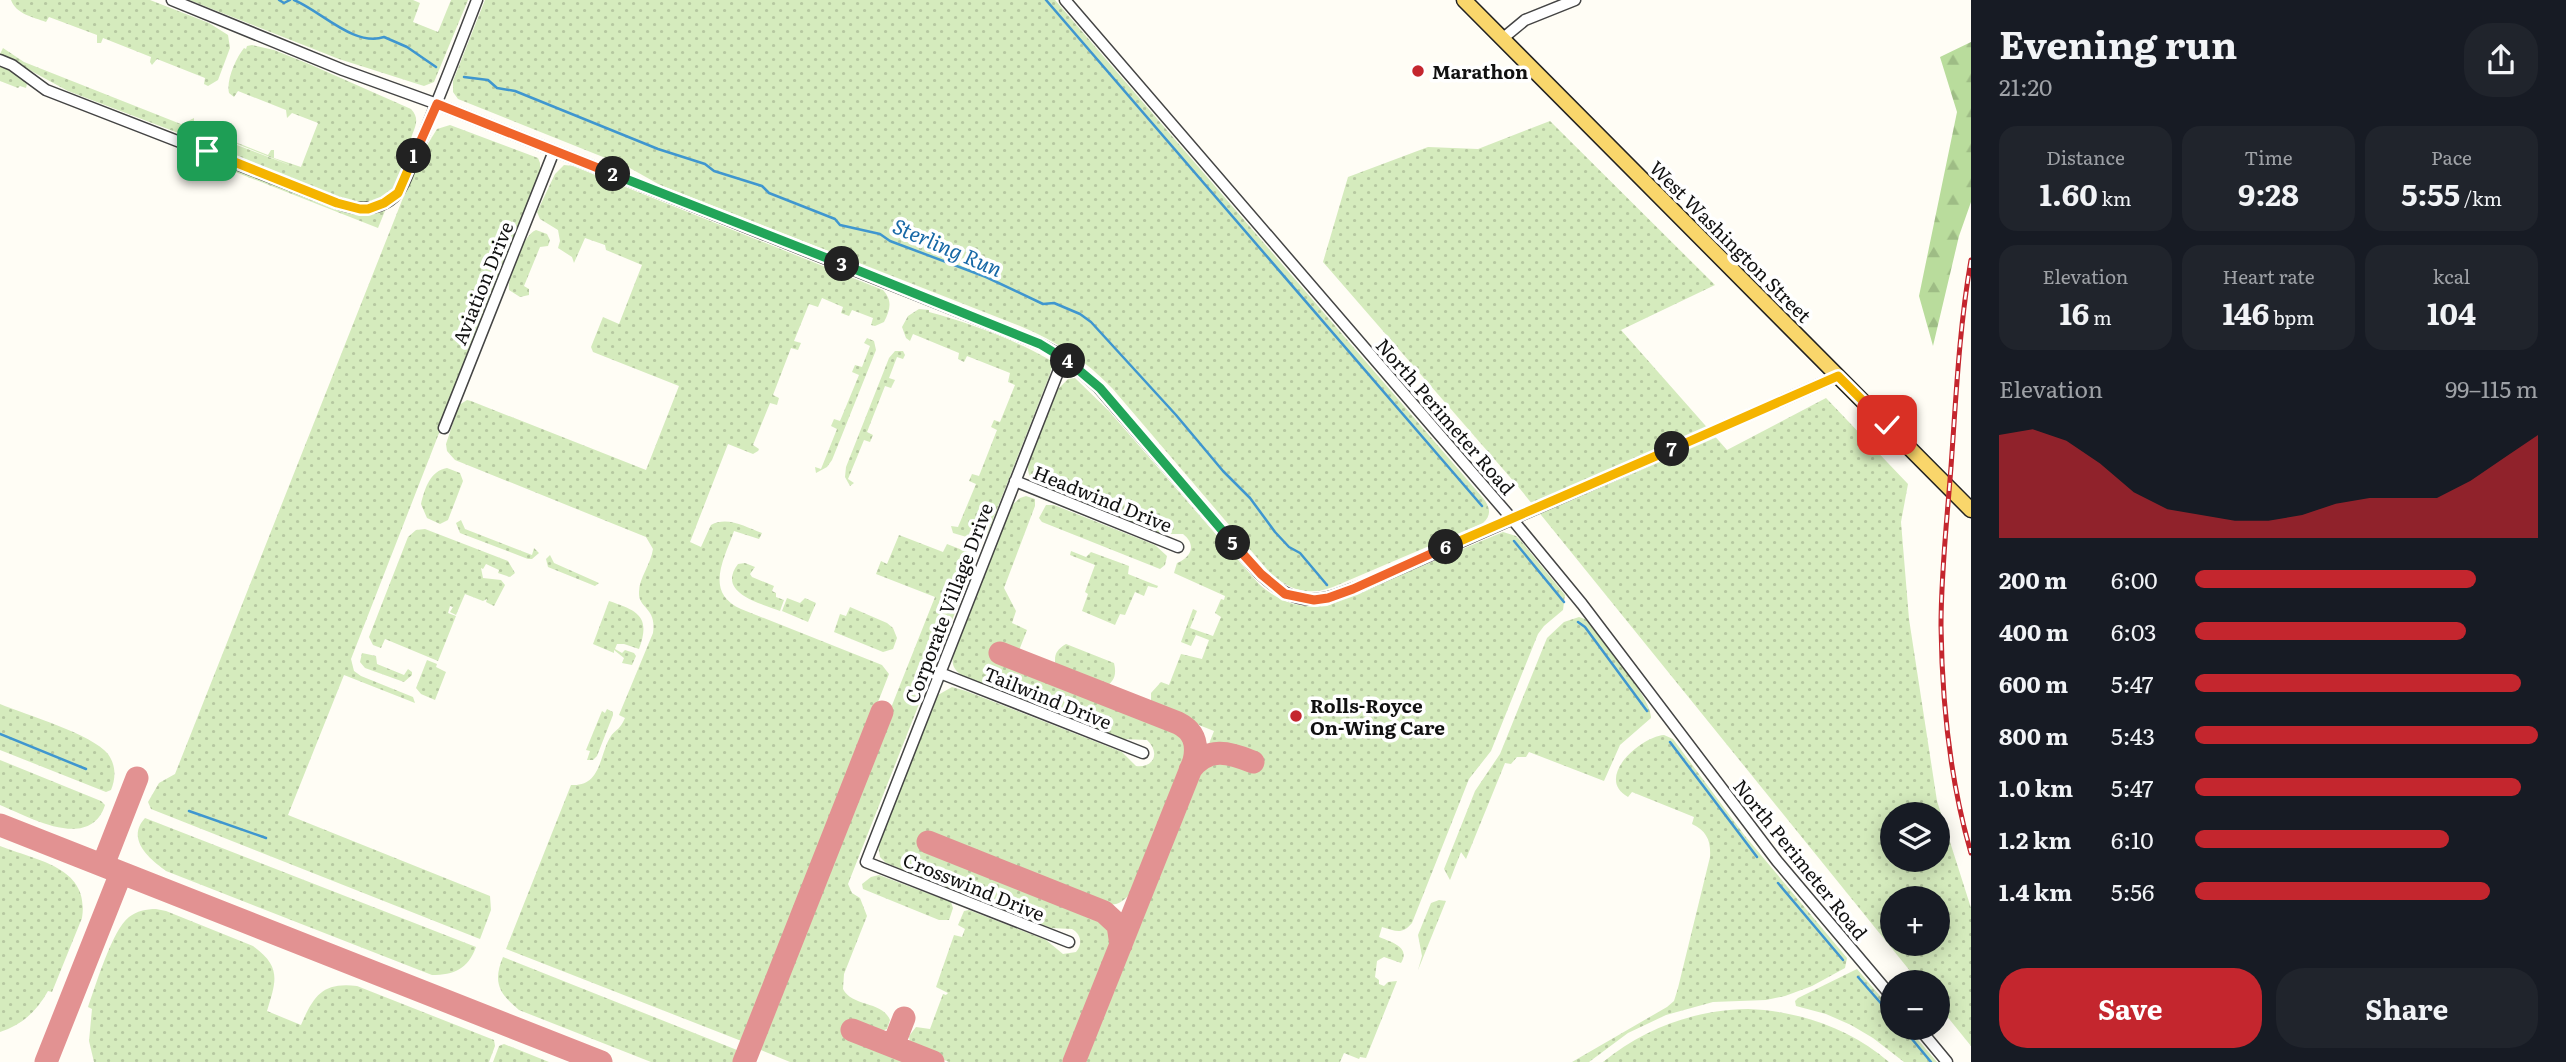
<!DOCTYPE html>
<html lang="en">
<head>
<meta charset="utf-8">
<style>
  :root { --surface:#171b24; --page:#20242c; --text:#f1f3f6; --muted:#9ea1a6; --accent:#c4262e }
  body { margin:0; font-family:Literata,serif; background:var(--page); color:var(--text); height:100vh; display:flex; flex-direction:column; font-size:26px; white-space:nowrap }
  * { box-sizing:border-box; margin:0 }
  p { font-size:23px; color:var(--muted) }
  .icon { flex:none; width:38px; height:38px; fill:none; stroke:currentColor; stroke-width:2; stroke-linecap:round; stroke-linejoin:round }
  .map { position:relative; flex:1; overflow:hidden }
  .details { display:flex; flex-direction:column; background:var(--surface); width:595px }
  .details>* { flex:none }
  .tools { position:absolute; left:1880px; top:802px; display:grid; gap:14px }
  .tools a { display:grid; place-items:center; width:70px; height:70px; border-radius:50%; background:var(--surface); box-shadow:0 4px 18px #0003; font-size:35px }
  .pin { position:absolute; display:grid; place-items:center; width:60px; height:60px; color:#fff; margin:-30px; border-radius:14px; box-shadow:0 4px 10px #0006 }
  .km { position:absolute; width:35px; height:35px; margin:-18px; border-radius:50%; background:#222; color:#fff; font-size:19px; line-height:35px; text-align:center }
  .round { display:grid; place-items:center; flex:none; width:74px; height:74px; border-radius:28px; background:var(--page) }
  .summary { display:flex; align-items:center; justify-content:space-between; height:119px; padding:0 28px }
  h1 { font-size:38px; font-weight:700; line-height:52px }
  .metrics { display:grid; grid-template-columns:repeat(3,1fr); gap:10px; height:119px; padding:7px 28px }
  .metrics div { display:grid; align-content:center; border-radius:18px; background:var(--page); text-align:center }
  .metrics b { font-size:30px; font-weight:700 }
  .metrics small { font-size:19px; font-weight:400 }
  .metrics p { font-size:19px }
  .chart { height:196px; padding:14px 28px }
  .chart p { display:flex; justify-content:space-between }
  .chart svg { width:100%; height:126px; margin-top:7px; fill:var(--accent); opacity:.7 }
  .button { display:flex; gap:14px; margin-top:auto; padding:14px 28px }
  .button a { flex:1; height:80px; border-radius:28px; background:var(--accent); color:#fff; font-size:28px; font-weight:700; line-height:80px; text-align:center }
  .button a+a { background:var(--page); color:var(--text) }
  ul { padding:0 28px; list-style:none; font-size:23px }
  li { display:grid; grid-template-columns:112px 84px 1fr; align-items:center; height:52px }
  li i { height:18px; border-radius:9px; background:var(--accent) }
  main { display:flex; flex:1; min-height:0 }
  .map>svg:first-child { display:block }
</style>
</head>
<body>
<main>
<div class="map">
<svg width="1971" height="1062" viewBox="0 0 1971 1062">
  <defs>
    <pattern id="grass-dots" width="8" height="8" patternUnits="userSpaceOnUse" patternTransform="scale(1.75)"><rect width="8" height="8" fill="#d5ebbd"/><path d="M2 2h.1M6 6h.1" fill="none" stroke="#b6c8a1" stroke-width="1.8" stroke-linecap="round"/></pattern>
    <pattern id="forest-firs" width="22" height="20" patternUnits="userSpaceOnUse" patternTransform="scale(1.75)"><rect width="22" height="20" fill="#b9dc9c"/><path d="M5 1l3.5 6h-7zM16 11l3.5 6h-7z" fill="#9ebc85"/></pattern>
  </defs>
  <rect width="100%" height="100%" fill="#fffdf5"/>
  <path fill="url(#grass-dots)" fill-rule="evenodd" d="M11,0h139l59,23 19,12 2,13 -12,32 -10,6 -4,-2 1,-6 -48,-19 -5,6 -2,-3 1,-5 -48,-19 -2,5h-4v-8l-48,-18 -3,5c-13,-5 -30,-8 -35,-22z
    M189,0h224l7,3 -7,19 25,10 13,-32h17l-34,82 -10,4 -85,-27z
    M485,0h570l428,498c7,9 9,17 0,25l-150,64c-24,9 -44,3 -62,-13l-159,-186c-27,-28 -56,-47 -92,-62l-360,-141 -32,-18 -170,-68 -5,-7v-11z
    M252,45l22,5 35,14 102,45c10,11 3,18 0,30 -8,40 -16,71 -64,62l-127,-50 -16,-9 4,-8 92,35 -116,-46 10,-5v8l20,8 5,-5 1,7 48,19 3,-5h3v8l27,9 17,-44 -26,-10 -5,5 -1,-8 -48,-19 -4,6 -5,-4c-3,-13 7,-35 15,-45l2,1 1,-3z
    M3,48l21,14 182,72 -4,8 -134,-51 -68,-37z
    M0,65l24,14 3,5 -1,4 -6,-2 -2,2 -18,-7z
    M1550,121l165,164 -94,45 106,120 99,-52 82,86 -7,38 8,97 28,182 34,107v138l-34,-42v-22h-18l-403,-498 -193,-222 25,-85 80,-30 50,2zM1892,814h45v45h-45zM1892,898h45v45h-45z
    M450,125l88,33 2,5v11l-189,485 3,12 7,5 52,21 2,6 -71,-28 -56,140 202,81 1,14 -11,29 -329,-130 -3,-7 11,-19 16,-9 243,-614 19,-31z
    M200,156l147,55 21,2 19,-7 -9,22 -158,-62 -21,-5z
    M564,165l9,1 310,124c10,11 7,20 1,32l-9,4 -4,-1 2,-7 -21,-8 -3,6 -8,-3 2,-6 -21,-9 -4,9 -9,-3 -15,37 7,2 -3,7 -7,-2 -18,47 6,3 -2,7 -7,-2 -17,42 6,4 -1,2 -5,3 -25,-10 -38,98 11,5 10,-22c17,-9 34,2 51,8l-3,6 -25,-8c-10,29 -30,61 7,78l141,56 7,9 -145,368 -238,-93 65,-164c31,2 28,-31 40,-49 6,-8 8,-5 14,-18l-6,-3 34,-82c4,-26 -15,-24 -14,-41 0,-14 12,-28 14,-43l-7,-12 -191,-77 -8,-9 -1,-7 13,-39 8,-5 4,1 175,69 33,-84 -86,-34 -2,-5 12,-30 16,7 23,-59 -36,-15 -1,-5 -20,-7 -11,25 -2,-6 -14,-9 2,-7 -2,-11 -18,-11 -3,-7 18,-38z
    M536,230l11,4 3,6 -2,6 -8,1 -16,39 5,3v6l-9,2 -11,-7c-2,-14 14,-55 27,-60z
    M919,309l10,1v2c41,11 84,27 121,48l2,7 -3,10 -61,155 -8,9 -27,-8 -2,-7 7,1 18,-43 -7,-3 3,-7 7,2 18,-46 -6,-3 3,-7 6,2 15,-37 -7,-3 2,-9 -43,-17 -3,6 -6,-3 1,-6 -46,-19 -3,7 -4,-3 -4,-11 6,-11z
    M867,338l7,3 2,9 -44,110 -5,7 -11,6 -1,-6 6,2 16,-40 -6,-3 3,-7 6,2 19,-46 -7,-3 3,-7 7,2 8,-21 -6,-3z
    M895,351h8l2,4 -2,4 -6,-2 -8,21 6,2 -4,8 -6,-2 -18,46 6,3 -3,7 -6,-2 -16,39 6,4 -4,3 -5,-9 1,-10 43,-109z
    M1075,378l34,33 150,173c20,18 41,25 68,22l176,-74 13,4 5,5 44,54 -2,15 -19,16 -6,8 -47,117 -22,28 -57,144c-10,12 -16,8 -30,4l-3,10c12,5 32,10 22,26l-17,-6 -7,4 -2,16 4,3v4l5,2 4,-4 9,-1 -31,77 -6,-1 -1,2 -15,-6 -4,9h-256l130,-331 -63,-25v-13l10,-11 8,3 12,-31 21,5 7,-19 -13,-5 -5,11 -10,-4 12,-33 4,2 -7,17 23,8 8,-19 -6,-4 6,-14 3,1 1,-4 -51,-23 3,-10c14,-6 20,-18 6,-29h-22l-122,-49c-9,-5 -13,-13 -10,-23l29,-73 10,-10z
    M447,468l13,5 3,8 -15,39 -8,4 -13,-6 -6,-14c4,-16 9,-33 26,-36z
    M1026,496l9,3v7l-31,82 12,23 -4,12 15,7 -9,23 -17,-7 -5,12 162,64c14,10 29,12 27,33l-55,139c-17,18 -22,8 -42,4l-163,-63 -4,12 162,64c16,10 29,9 28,32l-47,119h-115l-33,-13 -6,-6 -1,-7 7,-9 14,2 13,-35 3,1 2,-2 -12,-6 18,-52 8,2 3,-8 -7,-4 6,-14 5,-1 77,30 17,14 13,-2c7,-8 5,-18 -4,-23l-21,-1 -165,-65 -6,-6 -2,-12 60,-150 14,-8 14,4 156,61 14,14c19,2 24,-14 11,-26l-24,-1 -158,-62c-10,-5 -15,-13 -11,-23l57,-148 9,-8z
    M1046,505h8l101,40 12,11 -2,9 -5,4 -118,-47 -3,-4z
    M461,520l4,9 67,26 2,-7 5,5 -7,6h-4l-68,-26 -4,-10z
    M425,529l83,32 7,12 -5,4 -12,-4 1,-3 -13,-6 -3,5 -2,-1 2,10 18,2 4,5 -11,21 -8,-4 1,-3 -4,2 -18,-7 -9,21 -6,-3 3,-5 -3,-1 -2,7 8,3 -18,45 -53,-22 -4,9 -8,-3 -4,-8 39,-100 8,-7z
    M899,535l44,17 4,-8 23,9 5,9 -127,322 4,9 8,5 7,18 -23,58 -1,15c9,18 40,12 47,31l-3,9 -11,4 -25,-10 -5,12 68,27h-124l-34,-14 179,-451 -59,-23 5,-13 6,3z
    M1071,551l15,6 5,-5 38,14 -1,8 30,12 -1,2 -9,-2 -4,10 -9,-4 -10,23 -5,-1 -5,11 -33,-14 6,-17 -3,-2 10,-27 -25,-10z
    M550,555l4,8 45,20 -4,3 -47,-19 -2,-8z
    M745,563l10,4 -5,7 2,3 22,9 -2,5 4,2v4l8,3 -4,11c-20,-8 -64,-18 -42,-47z
    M787,598l13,5 5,-5 11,5 -8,19 -26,-11z
    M609,601c29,10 42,15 30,48l-15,-5h-7l-2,5 7,4 3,-3 9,3 2,3 -4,9 -10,-2 2,-5 -10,-8v3l-21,-9z
    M850,607l37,16 6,5 4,10 -4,11 -10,3 -49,-20 6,-18 6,2z
    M1579,617l6,2c14,18 68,80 66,99l-31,27 -16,36 -75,-29 -3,5h-9l-6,7 -6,-1 -39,96 -5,-7 -11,28 -6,-11 31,-78 25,-37 47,-116 17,-16z
    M1066,644l48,19c3,12 0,19 -10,25l-48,-19c-2,-12 -2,-18 10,-25z
    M362,653l14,3 1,8 27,11 4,-6 4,3v3l-8,7 -39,-14 -5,-6z
    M427,660l10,4 -1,3 10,5 -11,28 -14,-6 -5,-6z
    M0,704c27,11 92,30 108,50 8,11 8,24 3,36l-5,2 -106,-42z
    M607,709l6,3v3l-16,41 -4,4h-6l3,-9 -4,-1 16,-39 3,2z
    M1664,735l9,4 72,97 102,122 -2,10 -33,18 -27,10 -19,4 -53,2 -47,13 -38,18 -39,29h-17l95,-55 7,-6 4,-13 32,-131c1,-16 -3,-26 -18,-33l2,-7 -62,-25 -4,5c-34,-19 12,-60 36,-62z
    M0,760l101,41 4,4c-15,47 -76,12 -105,0z
    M145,818l331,129c-8,22 -22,28 -44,28l-266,-104c-15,-11 -41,-31 -21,-53z
    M0,846c38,15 90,21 82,72l-30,74 -4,-1c-11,20 -26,34 -48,41z
    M879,875l72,27 2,6 -4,12h-10l-76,-31 -1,-5 9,-7z
    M1439,900l7,1 -28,69 4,-14 -4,-21 13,-32z
    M156,909l10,2 87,35c29,21 23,35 14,65l34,14c13,-30 22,-43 56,-39l137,54 1,6 -6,16h-395l-5,-21 3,-32 -4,-2c8,-22 24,-77 41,-90 8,-6 17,-8 27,-8z
    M503,957l234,93 3,3 -4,9h-85l-132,-52c-19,-16 -27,-27 -16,-53z
    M1857,969l35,41v17h15l30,35h-33l-31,-24 -22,-13 -25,-11 -30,-8 -1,-5 3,-3z
    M1748,1009c52,2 101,19 141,53h-286c42,-34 91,-52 145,-53z
    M504,1044l45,18h-56l6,-16z"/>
  <path fill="url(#forest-firs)" d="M1971,42v160l-12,34 -26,110 -14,-50 38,-184 -17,-55z"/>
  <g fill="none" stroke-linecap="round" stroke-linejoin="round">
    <path stroke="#3f96cf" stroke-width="2.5" d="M279,0l5,3 6,-3
      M294,0c27,11 60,47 90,37l23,10 29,20
      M1046,0l436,506
      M464,77l24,3 9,8 18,3 143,58 47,15 9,7 48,15 7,7 66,26 5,6 40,9 10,7 96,36 57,27 11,-1 26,11 11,8 85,93 47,56 27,27 25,34 14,15 11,6 27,32
      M1514,541l50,61
      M1578,622l7,5 62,84
      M0,734l86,35
      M1670,742l87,115
      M189,811l77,27
      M1778,883l65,77
      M1858,977l34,39
      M1902,1027l29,35"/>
    <path stroke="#e29292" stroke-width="23" d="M1000,653l178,70c16,8 20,21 16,38l-120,301
      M1190,770c18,-24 39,-18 63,-8
      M0,825l601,237
      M928,842l176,70 14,13 3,20
      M103,865l34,-87
      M852,1030l81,32
      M893,1046l11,-28
      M46,1062l75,-189
      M744,1062l138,-350"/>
    <g stroke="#444" stroke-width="13">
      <path id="minor" d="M172,0l171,70 94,34 603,240 24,13 35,31 161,186c41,37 60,28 107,9l471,-207
        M1065,0l447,519 70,85 195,257 115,136
        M1502,39l23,-19 50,-20
        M0,60l12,5 34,25 291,113c20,7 43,9 60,-9 8,-9 13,-27 18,-39 22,-51 42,-103 62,-155
        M1064,357l-198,505 203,80
        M444,428l110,-277
        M1015,481l163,66
        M940,673l203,80
        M1918,1027l29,35"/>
    </g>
    <g stroke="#222" stroke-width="17">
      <path id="major" d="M1464,0l507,510"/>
    </g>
    <use href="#minor" stroke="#fff" stroke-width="10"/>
    <use href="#major" stroke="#f9d66b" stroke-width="14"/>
    <g stroke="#c4262e" stroke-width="5">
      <path id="rail" d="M1971,260c-12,69 -15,138 -20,207 -4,53 -10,106 -10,159 1,76 9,155 30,227"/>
    </g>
    <use href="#rail" stroke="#fff" stroke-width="2.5" stroke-dasharray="8" stroke-linecap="butt"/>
  </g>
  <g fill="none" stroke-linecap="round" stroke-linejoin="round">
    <g stroke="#fff" stroke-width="14">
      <path id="split-1" d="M207,151l130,52 23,6h8l16,-6 14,-10 16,-37"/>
    </g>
    <g stroke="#fff" stroke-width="14">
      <path id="split-2" d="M414,156l23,-52 176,70"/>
    </g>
    <g stroke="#fff" stroke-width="14">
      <path id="split-3" d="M613,174l229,90"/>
    </g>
    <g stroke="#fff" stroke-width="14">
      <path id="split-4" d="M842,264l198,80 28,17"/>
    </g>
    <g stroke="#fff" stroke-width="14">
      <path id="split-5" d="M1068,361l32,27 133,155"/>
    </g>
    <g stroke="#fff" stroke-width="14">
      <path id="split-6" d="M1233,543l28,31 24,20 29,6 14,-2 25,-9 93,-42"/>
    </g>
    <g stroke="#fff" stroke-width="14">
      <path id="split-7" d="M1446,547l226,-98"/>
    </g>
    <g stroke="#fff" stroke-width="14">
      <path id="split-8" d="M1672,449l166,-73 49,49"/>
    </g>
    <use href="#split-1" stroke="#f5b400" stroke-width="9"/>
    <use href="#split-2" stroke="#f0652b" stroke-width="9"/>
    <use href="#split-3" stroke="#22a559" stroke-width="9"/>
    <use href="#split-4" stroke="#22a559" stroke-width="9"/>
    <use href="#split-5" stroke="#22a559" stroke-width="9"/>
    <use href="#split-6" stroke="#f0652b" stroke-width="9"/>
    <use href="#split-7" stroke="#f5b400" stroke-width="9"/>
    <use href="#split-8" stroke="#f5b400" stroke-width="9"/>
  </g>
  <g fill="#c4262e" stroke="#fff" stroke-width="2.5">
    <circle cx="1418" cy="71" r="7"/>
    <circle cx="1296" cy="716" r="7"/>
  </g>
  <g text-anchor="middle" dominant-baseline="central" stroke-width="7" stroke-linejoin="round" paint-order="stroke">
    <g font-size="19" font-weight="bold" fill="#111" stroke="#fff" text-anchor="start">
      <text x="1432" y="71">Marathon</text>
      <text x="1310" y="705">Rolls-Royce<tspan x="1310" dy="22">On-Wing Care</tspan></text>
    </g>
    <g font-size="19" fill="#111" stroke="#fff">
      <text transform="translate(1731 241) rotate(45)">West Washington Street</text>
      <text transform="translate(482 283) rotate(-68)">Aviation Drive</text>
      <text transform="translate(1446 416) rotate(49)">North Perimeter Road</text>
      <text transform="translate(1103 498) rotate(22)">Headwind Drive</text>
      <text transform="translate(948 603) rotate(-69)">Corporate Village Drive</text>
      <text transform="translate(1048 697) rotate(22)">Tailwind Drive</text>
      <text transform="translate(1801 859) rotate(51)">North Perimeter Road</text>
      <text transform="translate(974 886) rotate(22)">Crosswind Drive</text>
    </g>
    <g font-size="21" font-style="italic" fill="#1768a6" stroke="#fff">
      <text transform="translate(948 246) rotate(23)">Sterling Run</text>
    </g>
  </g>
</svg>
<div class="tools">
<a><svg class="icon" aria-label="layers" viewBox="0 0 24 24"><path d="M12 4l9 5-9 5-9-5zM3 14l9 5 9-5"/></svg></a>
<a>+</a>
<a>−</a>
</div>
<div class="pin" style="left:207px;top:151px;background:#1e9e55"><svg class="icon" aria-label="arrive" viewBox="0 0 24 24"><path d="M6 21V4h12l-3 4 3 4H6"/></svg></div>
<div class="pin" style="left:1887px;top:425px;background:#d93025"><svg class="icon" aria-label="check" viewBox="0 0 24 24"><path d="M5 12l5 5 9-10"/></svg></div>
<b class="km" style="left:414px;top:156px">1</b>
<b class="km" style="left:613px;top:174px">2</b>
<b class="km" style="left:842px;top:264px">3</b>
<b class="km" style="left:1068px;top:361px">4</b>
<b class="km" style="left:1233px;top:543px">5</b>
<b class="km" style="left:1446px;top:547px">6</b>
<b class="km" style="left:1672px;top:449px">7</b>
</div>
<section class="details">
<div class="summary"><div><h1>Evening run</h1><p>21:20</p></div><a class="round"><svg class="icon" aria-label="share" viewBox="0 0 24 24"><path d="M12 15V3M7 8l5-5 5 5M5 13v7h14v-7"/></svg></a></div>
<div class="metrics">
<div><p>Distance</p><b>1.60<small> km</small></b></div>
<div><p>Time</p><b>9:28</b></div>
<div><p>Pace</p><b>5:55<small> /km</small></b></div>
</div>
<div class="metrics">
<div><p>Elevation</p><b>16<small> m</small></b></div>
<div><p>Heart rate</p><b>146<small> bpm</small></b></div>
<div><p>kcal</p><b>104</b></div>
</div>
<div class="chart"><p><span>Elevation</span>99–115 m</p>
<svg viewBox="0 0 160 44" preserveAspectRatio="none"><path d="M0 44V8L10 6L20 10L30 18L40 28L50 34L60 36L70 38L80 38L90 36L100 32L110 30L120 30L130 30L140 24L150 16L160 8V44z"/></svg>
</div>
<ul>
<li><b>200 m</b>6:00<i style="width:82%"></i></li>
<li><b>400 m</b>6:03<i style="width:79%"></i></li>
<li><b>600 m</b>5:47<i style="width:95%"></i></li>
<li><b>800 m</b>5:43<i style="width:100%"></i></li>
<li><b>1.0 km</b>5:47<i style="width:95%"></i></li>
<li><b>1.2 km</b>6:10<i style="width:74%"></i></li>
<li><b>1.4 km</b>5:56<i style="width:86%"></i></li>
</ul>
<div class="button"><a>Save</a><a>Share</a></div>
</section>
</main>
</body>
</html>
